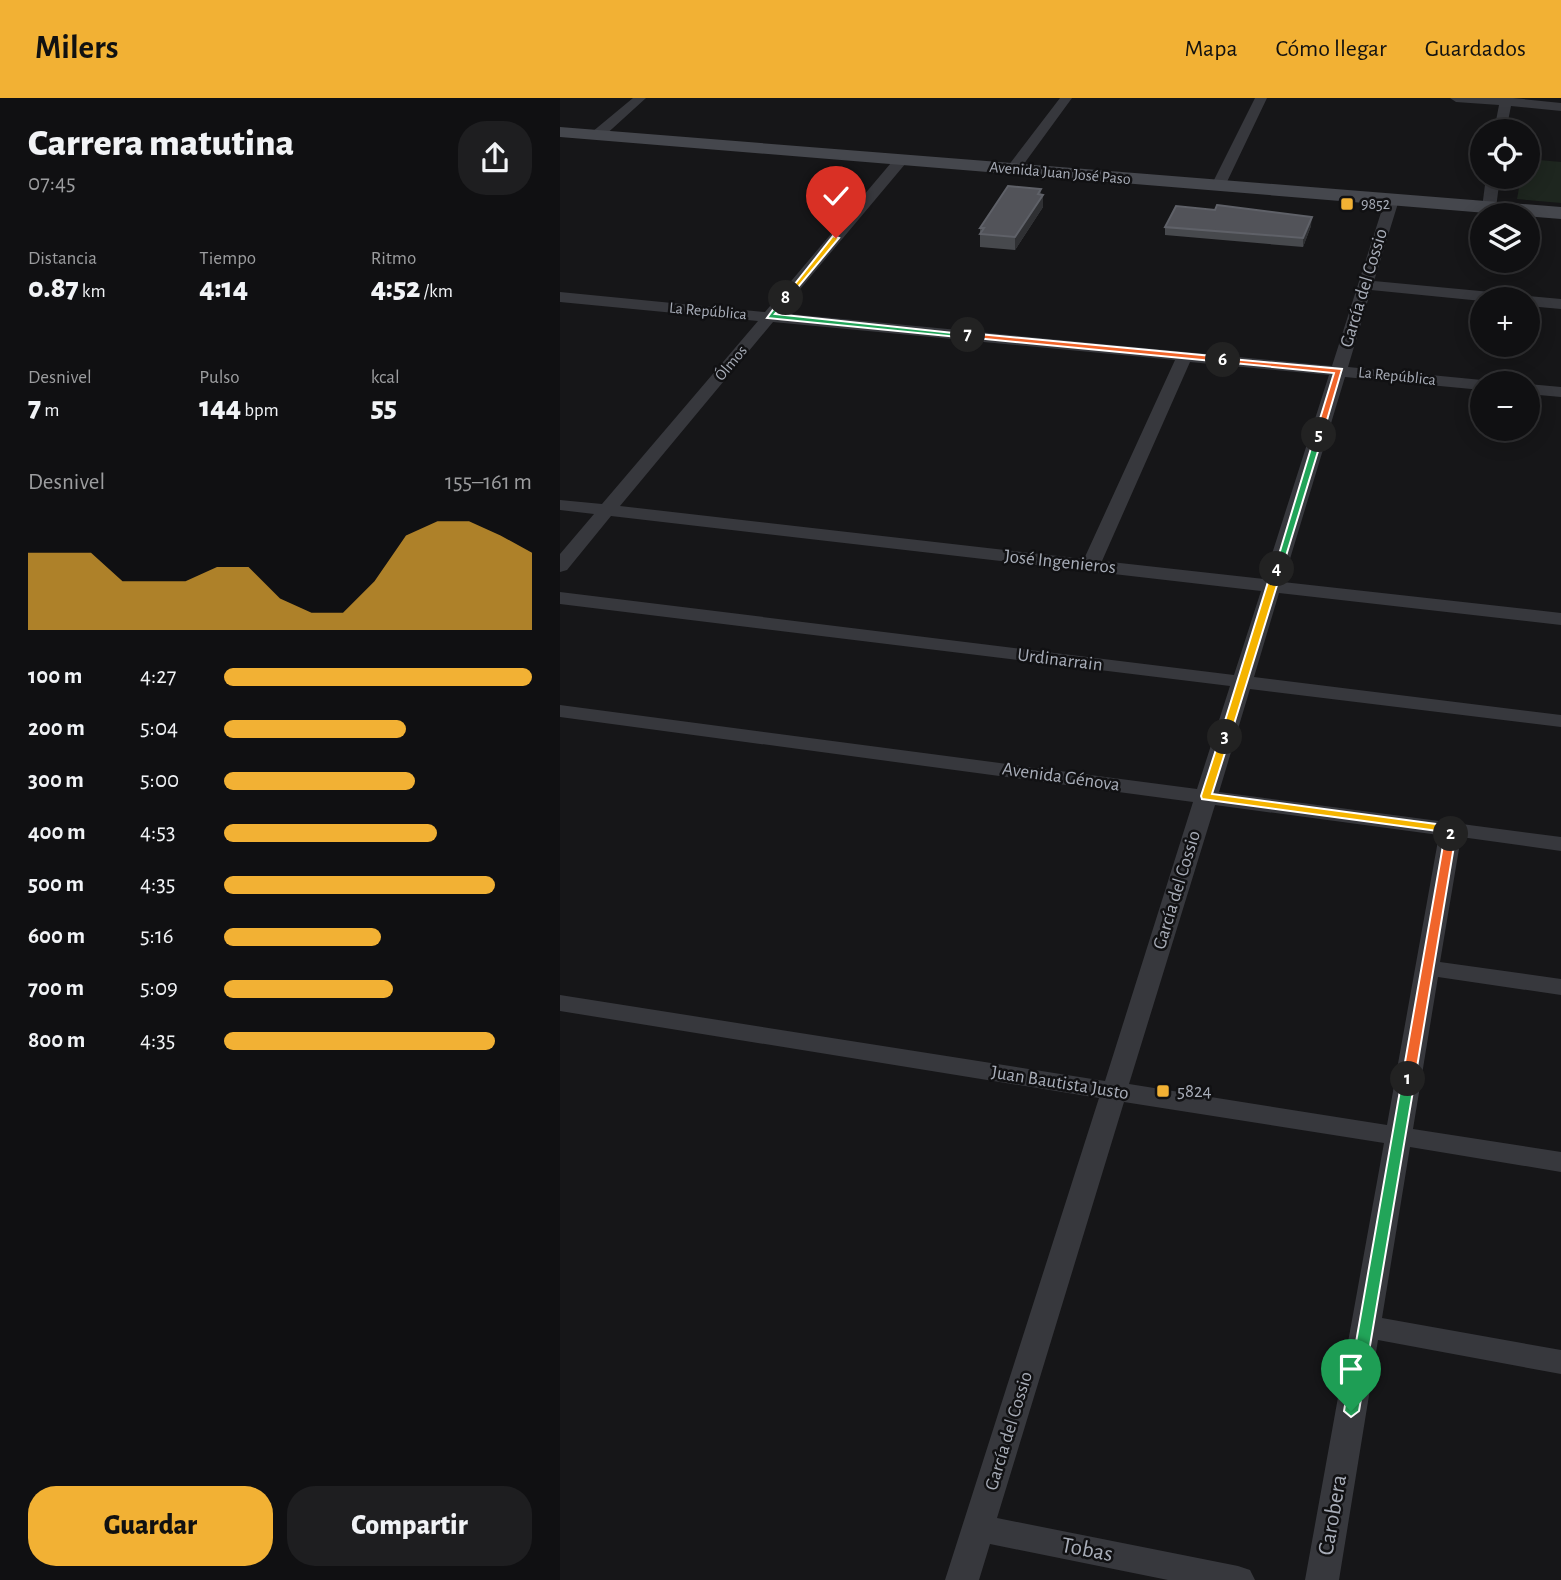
<!DOCTYPE html>
<html lang="es">
<head>
<meta charset="utf-8">
<style>
  :root { --surface:#101012; --page:#1e1e20; --text:#f1f3f6; --muted:#9c9d9f; --line:#303032; --accent:#f2b134 }
  body { margin:0; font-family:"Alegreya Sans",sans-serif; background:var(--page); color:var(--text); height:100vh; display:flex; flex-direction:column; font-size:26px; white-space:nowrap }
  * { box-sizing:border-box; margin:0 }
  p { font-size:23px; color:var(--muted) }
  .icon { flex:none; width:38px; height:38px; fill:none; stroke:currentColor; stroke-width:2; stroke-linecap:round; stroke-linejoin:round }
  .map { position:relative; flex:1; overflow:hidden }
  .sheet { display:flex; flex-direction:column; background:var(--surface); width:560px }
  .sheet>* { flex:none }
  .tools { position:absolute; left:910px; top:21px; display:grid; gap:14px }
  .tools a { display:grid; place-items:center; width:70px; height:70px; border-radius:50%; background:var(--surface); box-shadow:0 4px 18px #0003,0 0 0 2px var(--line); font-size:35px }
  .pin { position:absolute; display:grid; place-items:center; width:60px; height:60px; color:#fff; margin:-72px -30px; border-radius:50% 50% 50% 0; rotate:-45deg; box-shadow:0 0 7px #0007 }
  .pin .icon { rotate:45deg }
  .km { position:absolute; width:35px; height:35px; margin:-18px; border-radius:50%; background:#222; color:#fff; font-size:19px; line-height:35px; text-align:center }
  .round { display:grid; place-items:center; flex:none; width:74px; height:74px; border-radius:28px; background:var(--page) }
  .summary { display:flex; align-items:center; justify-content:space-between; height:119px; padding:0 28px }
  h1 { font-size:38px; font-weight:800; line-height:52px }
  .metrics { display:grid; grid-template-columns:repeat(3,1fr); gap:10px; height:119px; padding:7px 28px }
  .metrics div { display:grid; align-content:center }
  .metrics b { font-size:30px; font-weight:800 }
  .metrics small { font-size:19px; font-weight:400 }
  .metrics p { font-size:19px }
  .chart { height:196px; padding:14px 28px }
  .chart p { display:flex; justify-content:space-between }
  .chart svg { width:100%; height:126px; margin-top:7px; fill:var(--accent); opacity:.7 }
  .action { display:flex; gap:14px; margin-top:auto; padding:14px 28px }
  .action a { flex:1; height:80px; border-radius:28px; background:var(--accent); color:#111; font-size:28px; font-weight:800; line-height:80px; text-align:center }
  .action a+a { background:var(--page); color:var(--text) }
  ul { padding:0 28px; list-style:none; font-size:23px }
  li { display:grid; grid-template-columns:112px 84px 1fr; align-items:center; height:52px }
  li i { height:18px; border-radius:9px; background:var(--accent) }
  header { display:flex; align-items:center; gap:42px; box-sizing:border-box; height:98px; padding:0 35px; background:var(--accent); color:#111 }
  header strong { font-size:33px }
  nav { display:flex; gap:38px; margin-inline-start:auto; font-size:24px }
  main { display:flex; flex:1; min-height:0 }
  .map>svg:first-child { display:block }
</style>
</head>
<body>
<header>
<strong>Milers</strong>
<nav><a>Mapa</a><a>Cómo llegar</a><a>Guardados</a></nav>
</header>
<main>
<section class="sheet">
<div class="summary"><div><h1>Carrera matutina</h1><p>07:45</p></div><a class="round"><svg class="icon" aria-label="share" viewBox="0 0 24 24"><path d="M12 15V3M7 8l5-5 5 5M5 13v7h14v-7"/></svg></a></div>
<div class="metrics">
<div><p>Distancia</p><b>0.87<small> km</small></b></div>
<div><p>Tiempo</p><b>4:14</b></div>
<div><p>Ritmo</p><b>4:52<small> /km</small></b></div>
</div>
<div class="metrics">
<div><p>Desnivel</p><b>7<small> m</small></b></div>
<div><p>Pulso</p><b>144<small> bpm</small></b></div>
<div><p>kcal</p><b>55</b></div>
</div>
<div class="chart"><p><span>Desnivel</span>155–161 m</p>
<svg viewBox="0 0 160 44" preserveAspectRatio="none"><path d="M0 44V17L10 17L20 17L30 27L40 27L50 27L60 22L70 22L80 33L90 38L100 38L110 27L120 11L130 6L140 6L150 11L160 17V44z"/></svg>
</div>
<ul>
<li><b>100 m</b>4:27<i style="width:100%"></i></li>
<li><b>200 m</b>5:04<i style="width:59%"></i></li>
<li><b>300 m</b>5:00<i style="width:62%"></i></li>
<li><b>400 m</b>4:53<i style="width:69%"></i></li>
<li><b>500 m</b>4:35<i style="width:88%"></i></li>
<li><b>600 m</b>5:16<i style="width:51%"></i></li>
<li><b>700 m</b>5:09<i style="width:55%"></i></li>
<li><b>800 m</b>4:35<i style="width:88%"></i></li>
</ul>
<div class="action"><a>Guardar</a><a>Compartir</a></div>
</section>
<div class="map">
<svg width="1001" height="1482" viewBox="0 0 1001 1482">
  <rect width="100%" height="100%" fill="#161618"/>
  <path fill="#1e261f" d="M968,61l33,3v41l-44,-4 4,-22h7z"/>
  <g fill="none" stroke-linecap="round" stroke-linejoin="round">
    <path fill="#37383d" fill-rule="evenodd" d="M73,0h13l-44,40h-10v-6z
      M500,0h12l-54,74h-10v-6z
      M695,0h12l-42,88 -2,3h-10l-2,-3z
      M890,0h63l48,5v8l-50,-5 -5,25h-12l5,-26 -43,-3z
      M341,58l5,1v6l-126,150 552,53 53,-166 7,-4 7,4 -25,81 138,13 8,5 -38,2 -111,-11 -23,77 134,13 7,3h-7v7l-137,-13 -62,205 278,31v12l-282,-32 -25,84 307,38v12l-311,-38 -31,103 342,45v14l-100,-14 -21,125 121,17v16l-123,-18 -25,152 148,23v20l-151,-25 -28,171 179,32v24l-183,-34 -39,240h-34l79,-437 -260,-41 -127,416 241,48 12,4 5,10h-87l-178,-36 -11,36h-34l154,-482 -539,-87v-16l545,86 88,-279 -633,-85v-12l637,84 33,-103 -670,-82v-12l674,83 27,-84 -650,-75 -44,54 -7,2v-18l34,-40 -34,-4v-10l42,4 156,-183 -198,-19v-10l205,20 131,-155zM213,224l402,38 -91,199 -464,-53zM630,264l139,13 -65,204 -162,-18zM655,707l224,30 -52,290 -258,-41z
      M926,79h14l-4,31 -7,4 -7,-4z
      M968,198l33,3v10l-33,-3v-7h-6z
      M968,286l33,3v10l-33,-3z"/>
    <path fill="#45474d" fill-rule="evenodd" d="M0,29l1001,80v12l-1001,-82z"/>
  </g>
  <path fill="#47494d" d="M481,96l2,1v12l-28,43 -35,-3v-19z
    M751,128l-8,21 -138,-12v-8z"/>
  <path fill="#2f3033" d="M481,91v8l2,-2v12l-28,43v-13z
    M752,119l-1,9 -8,21v-9z"/>
  <path fill="#525359" stroke="#5f6168" stroke-width="2" d="M448,88l33,3 -3,5 5,1 -28,42 -35,-3 4,-6h-4z
    M657,107l95,12 -9,21 -138,-11 11,-21 39,4z"/>
  <path fill="#22a559" stroke="#fff" stroke-width="2" d="M848,977l7,4 -56,332 -8,6 -7,-6 58,-332z"/>
  <path fill="#f0652b" stroke="#fff" stroke-width="2" d="M891,733l5,3 -41,245 -7,5 -6,-5 43,-245z"/>
  <path fill="#f5b400" stroke="#fff" stroke-width="2" d="M661,636l9,3 -18,57 239,32 6,3 -1,5 -5,4 -4,-1 -2,-5 -243,-33 -1,-3z"/>
  <path fill="#f5b400" stroke="#fff" stroke-width="2" d="M717,468l5,3 -52,168 -9,2 -1,-2 52,-168z"/>
  <path fill="#22a559" stroke="#fff" stroke-width="2" d="M759,334l4,3 -41,134 -8,2 41,-136z"/>
  <path fill="#f0652b" stroke="#fff" stroke-width="2" d="M660,260l122,11 -20,68 -7,-2 19,-62 -111,-11z"/>
  <path fill="#f0652b" stroke="#fff" stroke-width="2" d="M408,235l255,24 4,3 -4,2 -258,-25z"/>
  <path fill="#22a559" stroke="#fff" stroke-width="2" d="M223,198l6,2 -14,16 197,21 -4,3 -201,-20z"/>
  <path fill="#f5b400" stroke="#fff" stroke-width="2" d="M273,138l6,2 -51,61h-5z"/>
  <g fill="#f2b134" stroke="#111113" stroke-width="2.5">
    <rect x="780" y="99" width="14" height="14" rx="3.5"/>
    <rect x="596" y="986" width="14" height="14" rx="3.5"/>
  </g>
  <g text-anchor="middle" dominant-baseline="central" stroke-width="5" stroke-linejoin="round" paint-order="stroke">
    <g font-size="16" fill="#a8adb8" stroke="#111113">
      <text transform="translate(500 75) rotate(5)">Avenida Juan José Paso</text>
      <text transform="translate(148 213) rotate(5)">La República</text>
      <text transform="translate(171 265) rotate(-50)">Ólmos</text>
      <text transform="translate(837 278) rotate(6)">La República</text>
    </g>
    <g font-size="16" fill="#a8adb8" stroke="#111113" text-anchor="start">
      <text x="801" y="106">9852</text>
    </g>
    <g font-size="19" fill="#a8adb8" stroke="#111113">
      <text transform="translate(804 190) rotate(-73)">García del Cossio</text>
      <text transform="translate(500 464) rotate(6)">José Ingenieros</text>
      <text transform="translate(500 562) rotate(7)">Urdinarrain</text>
      <text transform="translate(501 679) rotate(8)">Avenida Génova</text>
      <text transform="translate(617 792) rotate(-73)">García del Cossio</text>
      <text transform="translate(500 985) rotate(9)">Juan Bautista Justo</text>
      <text transform="translate(449 1333) rotate(-73)">García del Cossio</text>
    </g>
    <g font-size="19" fill="#a8adb8" stroke="#111113" text-anchor="start">
      <text x="617" y="993">5824</text>
    </g>
    <g font-size="23" fill="#a8adb8" stroke="#111113">
      <text transform="translate(773 1417) rotate(-80)">Carobera</text>
      <text transform="translate(527 1452) rotate(11)">Tobas</text>
    </g>
  </g>
</svg>
<div class="tools">
<a><svg class="icon" aria-label="locate" viewBox="0 0 24 24"><circle cx="12" cy="12" r="6"/><path d="M12 2v4M12 18v4M2 12h4M18 12h4"/></svg></a>
<a><svg class="icon" aria-label="layers" viewBox="0 0 24 24"><path d="M12 4l9 5-9 5-9-5zM3 14l9 5 9-5"/></svg></a>
<a>+</a>
<a>−</a>
</div>
<div class="pin" style="left:791px;top:1313px;background:#1e9e55"><svg class="icon" aria-label="arrive" viewBox="0 0 24 24"><path d="M6 21V4h12l-3 4 3 4H6"/></svg></div>
<div class="pin" style="left:276px;top:140px;background:#d93025"><svg class="icon" aria-label="check" viewBox="0 0 24 24"><path d="M5 12l5 5 9-10"/></svg></div>
<b class="km" style="left:848px;top:981px">1</b>
<b class="km" style="left:891px;top:736px">2</b>
<b class="km" style="left:665px;top:639px">3</b>
<b class="km" style="left:717px;top:471px">4</b>
<b class="km" style="left:759px;top:337px">5</b>
<b class="km" style="left:663px;top:262px">6</b>
<b class="km" style="left:408px;top:237px">7</b>
<b class="km" style="left:226px;top:200px">8</b>
</div>
</main>
</body>
</html>
